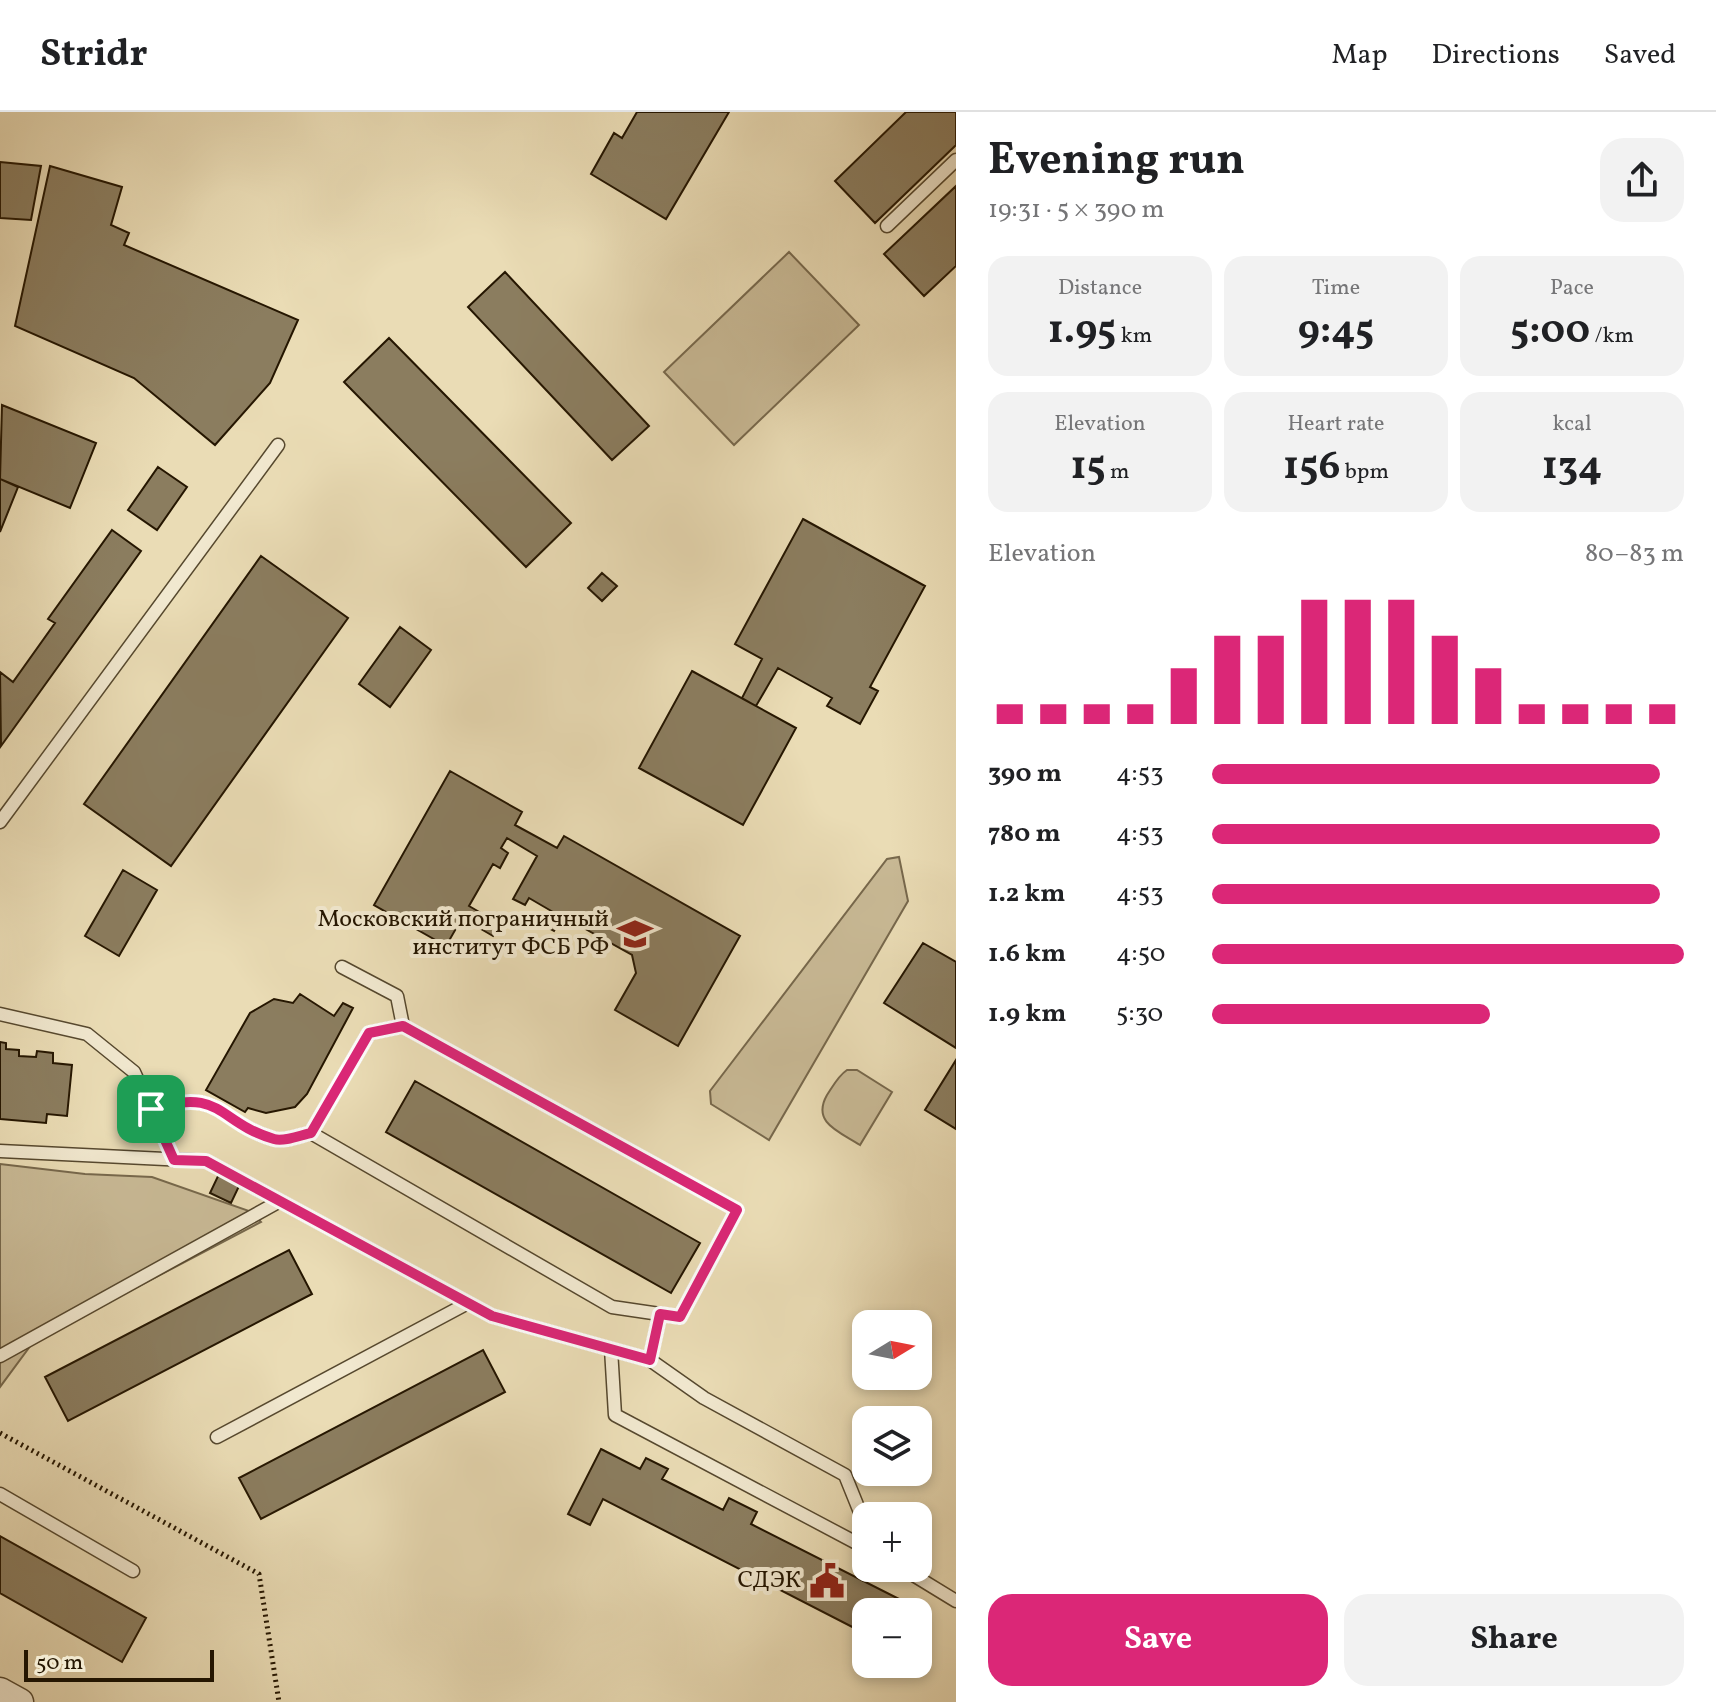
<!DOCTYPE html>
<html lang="en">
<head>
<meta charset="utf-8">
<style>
  :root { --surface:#fff; --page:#f2f2f2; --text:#202124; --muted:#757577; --line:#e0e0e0; --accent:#db2777 }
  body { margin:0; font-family:Vollkorn,serif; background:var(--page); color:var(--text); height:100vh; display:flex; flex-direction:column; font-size:30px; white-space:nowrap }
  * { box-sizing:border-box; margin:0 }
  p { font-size:26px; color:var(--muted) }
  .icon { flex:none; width:44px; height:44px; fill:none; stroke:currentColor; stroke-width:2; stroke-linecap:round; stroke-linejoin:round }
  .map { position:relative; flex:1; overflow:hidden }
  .sheet { display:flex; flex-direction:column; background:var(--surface); width:760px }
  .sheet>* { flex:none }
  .needle { width:52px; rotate:80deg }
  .tools { position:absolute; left:852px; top:1198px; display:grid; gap:16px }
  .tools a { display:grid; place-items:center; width:80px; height:80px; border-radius:16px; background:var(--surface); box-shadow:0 4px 12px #0003; font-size:40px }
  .scale { position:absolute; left:24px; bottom:20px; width:190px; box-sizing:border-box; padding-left:8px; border:4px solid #251601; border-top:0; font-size:22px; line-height:28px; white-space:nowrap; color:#251601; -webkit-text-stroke:6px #f1e8cf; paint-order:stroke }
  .pin { position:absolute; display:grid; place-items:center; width:68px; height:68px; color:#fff; margin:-34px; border-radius:16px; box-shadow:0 4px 12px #0006 }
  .round { display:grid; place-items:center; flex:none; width:84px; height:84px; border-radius:24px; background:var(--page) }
  .headline { display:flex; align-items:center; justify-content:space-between; height:136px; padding:0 32px }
  h1 { font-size:44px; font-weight:700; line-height:60px }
  .stats { display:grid; grid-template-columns:repeat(3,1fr); gap:12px; height:136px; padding:8px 32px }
  .stats div { display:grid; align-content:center; border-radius:20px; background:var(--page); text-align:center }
  .stats b { font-size:40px; font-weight:700 }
  .stats small { font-size:22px; font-weight:400 }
  .stats p { font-size:22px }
  .chart { height:224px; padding:16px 32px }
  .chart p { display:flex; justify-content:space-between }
  .chart svg { width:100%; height:144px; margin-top:8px; stroke:var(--accent); stroke-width:6 }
  .button { display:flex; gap:16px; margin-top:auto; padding:16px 32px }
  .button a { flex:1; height:92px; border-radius:24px; background:var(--accent); color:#fff; font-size:32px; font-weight:700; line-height:92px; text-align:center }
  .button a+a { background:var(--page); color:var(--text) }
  ul { padding:0 32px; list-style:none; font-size:26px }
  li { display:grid; grid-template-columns:128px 96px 1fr; align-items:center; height:60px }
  li i { height:20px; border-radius:10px; background:var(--accent) }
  header { display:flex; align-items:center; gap:48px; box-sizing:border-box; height:112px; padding:0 40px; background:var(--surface); border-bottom:2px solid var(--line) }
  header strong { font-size:38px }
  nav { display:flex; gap:44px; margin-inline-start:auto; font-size:28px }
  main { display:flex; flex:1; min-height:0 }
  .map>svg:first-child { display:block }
</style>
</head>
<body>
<header>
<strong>Stridr</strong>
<nav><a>Map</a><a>Directions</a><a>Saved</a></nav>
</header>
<main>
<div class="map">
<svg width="956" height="1590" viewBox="0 0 956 1590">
  <rect width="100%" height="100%" fill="#eadcb5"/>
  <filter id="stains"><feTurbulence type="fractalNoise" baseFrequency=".0025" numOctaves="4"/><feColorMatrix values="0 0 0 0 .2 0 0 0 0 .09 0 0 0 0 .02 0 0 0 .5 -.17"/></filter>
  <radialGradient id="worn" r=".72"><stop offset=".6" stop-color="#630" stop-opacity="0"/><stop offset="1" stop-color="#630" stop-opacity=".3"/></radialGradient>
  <path fill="#c9ba96" stroke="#77684c" stroke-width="2" d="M789,140l70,73 -125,120 -70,-73z
    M899,745l9,44 -139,239 -58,-36 -1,-13 177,-232z
    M847,958h10l35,22 -32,53c-20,-13 -49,-22 -33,-50 6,-9 11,-19 20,-25z
    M0,1052l85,10 67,3 100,35 9,10 -227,119 -34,46z"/>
  <path fill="#8b7d5f" stroke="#251601" stroke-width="2" d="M637,0h92l-63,107 -75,-45 23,-41 8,5z
    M906,0h50v33l-81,78 -40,-42z
    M0,50l41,4 -10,54 -31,-2z
    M50,54l72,21 -11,38 18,8 -5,12 174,75 -28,63 -55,62 -81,-67 -119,-52z
    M956,74v80l-32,30 -40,-42z
    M505,160l144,154 -37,34 -144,-153z
    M389,226l182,185 -45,44 -182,-185z
    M2,293l94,38 -26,65 -70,-29z
    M158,355l29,20 -30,43 -29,-20z
    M0,367l18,8 -18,45z
    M803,407l122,67 -55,101 8,4 -18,33 -33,-18 5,-8 -54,-30 -22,38 -14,-8 20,-39 -27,-15z
    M112,418l29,21 -140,195 -1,-74 13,10 42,-59 -7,-4z
    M261,444l87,62 -177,248 -87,-62z
    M602,461l15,13 -15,15 -14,-13z
    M400,515l31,23 -41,57 -31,-23z
    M692,559l104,57 -53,97 -104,-57z
    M450,659l72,41 -7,13 42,23 7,-12 176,100 -62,110 -63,-36 21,-37 -4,-18 -70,-39 -8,15 -9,-5 8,-14 -24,-14 -4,7 -12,-6 24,-43 -30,-18 -6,10 7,5 -8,15 -7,-4 -24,42 31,18 -7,12 -31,-18 -16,28 -72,-41z
    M123,758l34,20 -38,66 -34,-20z
    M923,831l33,19v86l-72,-45z
    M300,882l34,22 9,-13 10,5 -46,86 -12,13 -29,6 -18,-5 -3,4 -39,-22 44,-77 24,-14 19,4z
    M0,930l6,1v6l13,1v6l17,1 1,-6 16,2v10l19,2 -5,51 -20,-2 -1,9 -46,-4z
    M956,948v69l-31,-19z
    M415,969l285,162 -29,50 -285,-161z
    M219,1062l21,10 -9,19 -21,-10z
    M289,1138l23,44 -244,127 -23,-44z
    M483,1238l22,42 -244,127 -22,-41z
    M601,1337l39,20 6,-11 22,11 -6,10 61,31 6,-12 28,14 -6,12 152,77 -6,11h-31v22l-263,-135 -13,26 -22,-11z
    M0,1424l146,82 -24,44 -122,-69z"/>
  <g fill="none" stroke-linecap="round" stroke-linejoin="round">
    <g stroke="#56482e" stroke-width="15">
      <path id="lane" d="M887,114l69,-66
        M0,710l278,-377
        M342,855l55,29 6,30
        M0,902l87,20 47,38 40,88
        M151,997c73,-22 65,13 123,30 10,3 27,-4 37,-6l301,174 68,10 57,-107 -334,-184 -34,7 -58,100
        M0,1039l206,10 286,155 158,44 54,38 141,77 21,52
        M611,1237l4,66 251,133
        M0,1244l280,-155
        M650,1248l10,-46
        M217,1325l251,-134
        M0,1382l133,77
        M902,1456l54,33"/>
    </g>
    <g stroke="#56482e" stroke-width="29">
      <path id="street" d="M0,1579l20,11"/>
    </g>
    <path stroke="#251601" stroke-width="5" stroke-dasharray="2 4" stroke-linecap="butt" d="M0,1321l259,141 20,128"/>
    <use href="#lane" stroke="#f1e8cf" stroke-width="12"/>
    <use href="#street" stroke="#f1e8cf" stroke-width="26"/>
  </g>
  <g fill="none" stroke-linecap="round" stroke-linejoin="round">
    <g stroke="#fff" stroke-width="16">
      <path id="route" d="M403,914l334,184 -57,107 -20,-3 -10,46 -158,-44 -286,-155 -32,-1 -23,-51c73,-22 65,13 123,30 10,3 27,-4 37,-6l58,-100z"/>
    </g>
    <use href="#route" stroke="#db2777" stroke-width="10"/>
  </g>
  <defs>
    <g id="university-bare" transform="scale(2.76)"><path d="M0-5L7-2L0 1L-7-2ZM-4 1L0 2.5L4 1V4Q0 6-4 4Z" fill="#8f2418" stroke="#f1e8cf" stroke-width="2.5" paint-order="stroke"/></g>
    <g id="civic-bare" transform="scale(2.76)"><path d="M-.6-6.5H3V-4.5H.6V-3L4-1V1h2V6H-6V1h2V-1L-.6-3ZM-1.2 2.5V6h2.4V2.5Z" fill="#8f2418" stroke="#f1e8cf" stroke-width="2.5" paint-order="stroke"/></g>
  </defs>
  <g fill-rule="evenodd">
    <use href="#university-bare" x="635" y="822"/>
    <use href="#civic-bare" x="827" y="1469"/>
  </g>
  <g text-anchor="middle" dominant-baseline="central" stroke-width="8" stroke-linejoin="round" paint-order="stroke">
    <g font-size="24" fill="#251601" stroke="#f1e8cf" text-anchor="end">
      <text x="609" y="808">Московский пограничный<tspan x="609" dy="28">институт ФСБ РФ</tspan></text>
      <text x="801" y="1469">СДЭК</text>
    </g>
  </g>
  <rect width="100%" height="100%" filter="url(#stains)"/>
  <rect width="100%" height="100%" fill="url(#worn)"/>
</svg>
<div class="tools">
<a><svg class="needle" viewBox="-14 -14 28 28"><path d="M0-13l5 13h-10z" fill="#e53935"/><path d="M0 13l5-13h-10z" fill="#757577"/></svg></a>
<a><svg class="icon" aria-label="layers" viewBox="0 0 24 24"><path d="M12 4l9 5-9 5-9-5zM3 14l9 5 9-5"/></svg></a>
<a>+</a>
<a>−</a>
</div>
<div class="scale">50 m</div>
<div class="pin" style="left:151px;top:997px;background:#1e9e55"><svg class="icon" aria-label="arrive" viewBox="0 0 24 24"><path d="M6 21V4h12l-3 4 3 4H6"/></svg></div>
</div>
<section class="sheet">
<div class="headline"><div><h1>Evening run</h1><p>19:31 · 5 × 390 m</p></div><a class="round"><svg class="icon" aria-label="share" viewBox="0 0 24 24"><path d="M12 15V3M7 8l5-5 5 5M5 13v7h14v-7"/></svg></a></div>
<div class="stats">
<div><p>Distance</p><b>1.95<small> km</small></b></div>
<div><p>Time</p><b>9:45</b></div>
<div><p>Pace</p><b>5:00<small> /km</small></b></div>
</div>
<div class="stats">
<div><p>Elevation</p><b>15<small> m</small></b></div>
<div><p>Heart rate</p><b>156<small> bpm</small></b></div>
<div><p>kcal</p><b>134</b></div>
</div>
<div class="chart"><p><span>Elevation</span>80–83 m</p>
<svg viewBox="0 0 160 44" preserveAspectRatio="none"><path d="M5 44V38M15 44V38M25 44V38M35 44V38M45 44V27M55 44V17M65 44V17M75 44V6M85 44V6M95 44V6M105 44V17M115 44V27M125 44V38M135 44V38M145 44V38M155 44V38"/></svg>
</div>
<ul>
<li><b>390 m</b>4:53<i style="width:95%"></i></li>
<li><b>780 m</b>4:53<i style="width:95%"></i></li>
<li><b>1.2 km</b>4:53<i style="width:95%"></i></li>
<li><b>1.6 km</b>4:50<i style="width:100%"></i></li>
<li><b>1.9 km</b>5:30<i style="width:59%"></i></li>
</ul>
<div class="button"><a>Save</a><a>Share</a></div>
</section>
</main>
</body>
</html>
